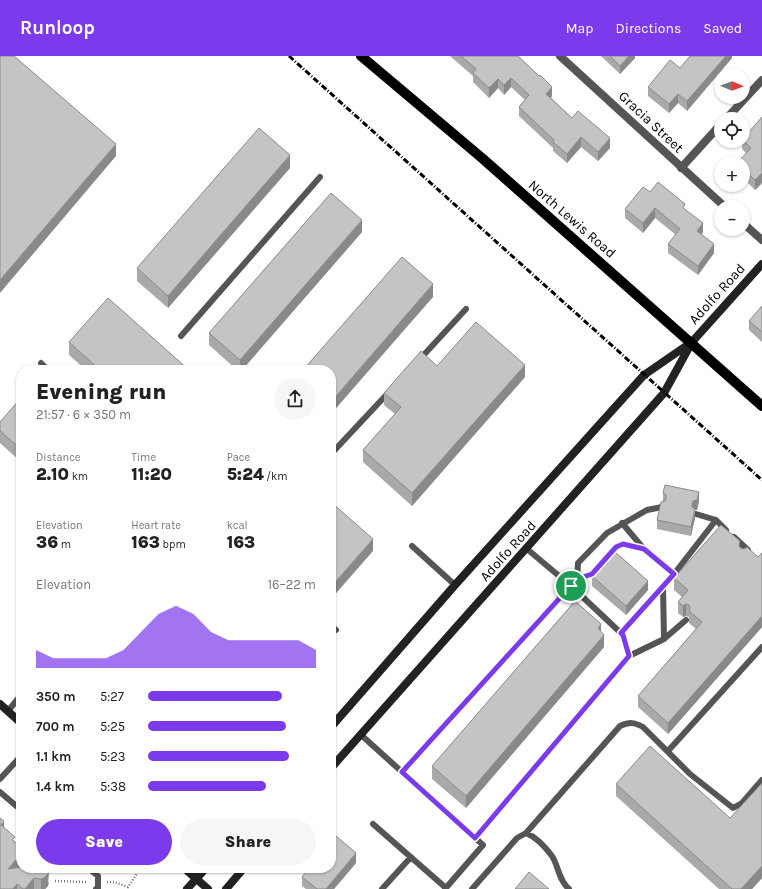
<!DOCTYPE html>
<html lang="en">
<head>
<meta charset="utf-8">
<style>
  :root { --surface:#fff; --page:#f6f6f6; --text:#222; --muted:#767676; --accent:#7c3aed }
  body { margin:0; font-family:Karla,sans-serif; background:var(--page); color:var(--text); height:100vh; display:flex; flex-direction:column; font-size:15px; white-space:nowrap }
  * { box-sizing:border-box; margin:0 }
  p { font-size:13px; color:var(--muted) }
  .icon { flex:none; width:22px; height:22px; fill:none; stroke:currentColor; stroke-width:2; stroke-linecap:round; stroke-linejoin:round }
  .map { position:relative; flex:1; overflow:hidden }
  .panel { position:absolute; left:16px; top:309px; width:320px; height:508px; display:flex; flex-direction:column; background:var(--surface); border-radius:16px; box-shadow:0 1px 3px #0004 }
  .panel>* { flex:none }
  .needle { width:26px; rotate:91deg }
  .tools { position:absolute; left:714px; top:12px; display:grid; gap:8px }
  .tools a { display:grid; place-items:center; width:36px; height:36px; border-radius:50%; background:var(--surface); box-shadow:0 1px 3px #0004; font-size:20px }
  .pin { position:absolute; display:grid; place-items:center; width:34px; height:34px; color:#fff; margin:-17px; border:2px solid #fff; border-radius:50%; box-shadow:0 1px 4px #0007 }
  .round { display:grid; place-items:center; flex:none; width:42px; height:42px; border-radius:21px; background:var(--page) }
  .overview { display:flex; align-items:center; justify-content:space-between; height:68px; padding:0 20px }
  h1 { font-size:22px; font-weight:800; line-height:30px }
  .metrics { display:grid; grid-template-columns:repeat(3,1fr); gap:6px; height:68px; padding:4px 20px }
  .metrics div { display:grid; align-content:center }
  .metrics b { font-size:17px; font-weight:800 }
  .metrics small { font-size:11px; font-weight:400 }
  .metrics p { font-size:11px }
  .chart { height:112px; padding:8px 20px }
  .chart p { display:flex; justify-content:space-between }
  .chart svg { width:100%; height:72px; margin-top:4px; fill:var(--accent); opacity:.7 }
  .button { display:flex; gap:8px; margin-top:auto; padding:8px 20px }
  .button a { flex:1; height:46px; border-radius:24px; background:var(--accent); color:#fff; font-size:16px; font-weight:800; line-height:46px; text-align:center }
  .button a+a { background:var(--page); color:var(--text) }
  ul { padding:0 20px; list-style:none; font-size:13px }
  li { display:grid; grid-template-columns:64px 48px 1fr; align-items:center; height:30px }
  li i { height:10px; border-radius:5px; background:var(--accent) }
  header { display:flex; align-items:center; gap:24px; box-sizing:border-box; height:56px; padding:0 20px; background:var(--accent); color:#fff }
  header strong { font-size:19px }
  nav { display:flex; gap:22px; margin-inline-start:auto; font-size:14px }
  .map>svg:first-child { display:block }
</style>
</head>
<body>
<header>
<strong>Runloop</strong>
<nav><a>Map</a><a>Directions</a><a>Saved</a></nav>
</header>
<div class="map">
<svg width="762" height="833" viewBox="0 0 762 833">
  <rect width="100%" height="100%" fill="#fff"/>
  <g fill="none" stroke-linecap="round" stroke-linejoin="round">
    <path stroke="#777" stroke-width="2.5" stroke-dasharray="1 2" stroke-linecap="butt" d="M55,825l33,1
      M107,826h7l14,5 12,-18"/>
    <path stroke="#555" stroke-width="6" d="M181,280l139,-159
      M420,303l46,-50
      M41,307l7,7
      M331,398l58,-62
      M696,458l20,6 10,10
      M734,481l14,13 -2,3
      M412,490l43,39
      M674,518l42,-54
      M577,523l15,-5 24,-27 7,-3 21,5
      M663,530l1,53
      M331,569l5,5
      M621,577l53,-59 -30,-25 -22,-26
      M629,600l35,-17 22,-19
      M8,655l13,-16
      M360,678l123,111 -38,44
      M668,695l94,-104
      M402,716l175,-193 1,-16 29,-30 40,-23 15,-3
      M0,723l21,-23
      M0,736l21,18
      M373,768l73,64
      M526,777l94,-107c9,-4 14,-4 23,1l47,47 43,34 9,-5 20,-23
      M475,782l154,-182 -6,-21 -52,-49 -44,-37
      M88,812l10,8v12l-2,1
      M382,833l29,-32
      M472,833l45,-51 9,-5c10,4 20,15 26,23 7,11 6,23 17,33"/>
    <path stroke="#555" stroke-width="8" d="M560,0l165,151
      M726,63l36,-39
      M681,112l40,-44
      M743,167l19,17"/>
    <path stroke="#222" stroke-width="8" d="M0,648l21,19
      M331,671l124,-142 189,-210 45,-31
      M331,712l333,-375 28,-51 70,-78
      M184,812l24,21
      M187,833l19,-21
      M226,833l18,-21"/>
    <path stroke="#000" stroke-width="10" d="M361,0l121,102 280,248"/>
    <path stroke="#000" stroke-width="3" stroke-dasharray="6 2 1 2" stroke-linecap="butt" d="M289,0l473,424"/>
  </g>
  <path fill="#a9a9a9" d="M450,0h68l34,40 -1,2 21,20 38,30 -12,13 -17,-14 -14,16 -14,-12v-3l-34,-32v-9l6,-7 -14,-13 -7,8 -6,-7 -9,10 -16,-16v-6z
    M601,0h34v2l-15,16z
    M732,0v2l-45,53 -9,-8 -9,10 -21,-17v-9l32,-19z
    M762,61v66l-7,7 -12,-12v-15l3,-10 -4,-4v-8h1v-2z
    M290,112l-122,140 -31,-27v-13z
    M650,136l35,17 18,23 -2,2 13,19 -16,22 -30,-22v-9l8,-9 -21,-17 -12,15 -18,-15v-9z
    M362,176l-120,138h-5l-28,-25v-12z
    M762,250v36l-13,-12v-9z
    M69,286l120,28h-103l-17,-15z
    M437,310l88,11 -113,129 -49,-44v-12l32,-36 -11,-9v-12z
    M21,342v64l-21,-19v-21z
    M663,437l36,8 -2,9h-2v8l-4,18 -34,-7v-9l6,-18z
    M740,491v1l18,9 4,-4v74l-94,107 -30,-27v-11l58,-67 -7,-6v-6l-3,-1 -3,1 -5,-4v-11l4,-5 -8,-7v-12z
    M592,520l56,14 -22,25 -34,-29z
    M604,591l-138,161 -34,-29v-13z
    M616,728l114,34 32,60 -10,11h-33l-103,-93z
    M4,771l11,15 6,24 -1,1 29,16 -1,3 -3,3h-45z
    M356,807l-22,26h-28l-4,-3v-9z"/>
  <path fill="#898989" d="M629,0h6v2l-15,16v-8z
    M726,0h6v2l-45,53v-10z
    M511,22v9l-7,8v-10z
    M498,23v9l-9,10v-10z
    M552,31v9l-6,7v-9z
    M678,38v9l-9,10v-9z
    M581,81v10l-14,16v-9z
    M610,82v10l-12,13v-9z
    M116,88v12l-116,137v-13z
    M290,99v13l-122,140v-12z
    M762,117v10l-7,7v-10z
    M655,152v10l-12,15v-10z
    M362,164v12l-120,138h-2v-10z
    M703,167v9l-6,8v-9z
    M714,188v9l-16,22v-9z
    M433,228v13l-102,117v-12z
    M525,309v12l-113,129v-13z
    M699,436v9l-2,9h-2v8l-4,18 1,-32z
    M373,483v12l-42,48v-12z
    M648,525v9l-22,25v-9z
    M686,548v12l-3,1v-11z
    M762,560v11l-94,107v-11z
    M601,568v12l-3,-8z
    M604,579v12l-138,161v-12z
    M4,765v12l-3,-8z
    M356,797v10l-22,26h-8z
    M21,798v12l-13,15v-12z
    M762,810v12l-10,11h-11z
    M49,815l-1,15 -3,3h-4v-10z
    M34,822v11h-9z
    M17,828v5h-4z"/>
  <path fill="#c4c4c4" stroke="#898989" d="M0,0h14l102,88 -116,136z
    M461,0h57l21,20 1,-1 12,12 -6,7 26,24 6,-7 32,27 -12,14 -17,-15 -14,17 -14,-12 1,-2 -35,-33 10,-12 -18,-17 -7,7 -6,-6 -9,9 -16,-15 3,-4z
    M610,0h19l-9,10z
    M690,0h36l-39,45 -9,-7 -9,10 -21,-17 22,-27 10,8z
    M762,61v56l-7,7 -12,-11v-6h-6l14,-15 -8,-8v-1z
    M259,72l31,27 -122,141 -31,-28z
    M658,126l27,22 -2,4 20,15 -6,8 17,13 -16,22 -30,-22 12,-15 -25,-21 -12,15 -18,-14 18,-22 7,5z
    M331,137l31,27 -122,140 -31,-27z
    M402,201l31,27 -102,118v-32h-28z
    M108,242l81,72h-89l-31,-28z
    M762,250v26l-13,-11z
    M476,266l49,43 -113,128 -49,-43 38,-43 -17,-14 37,-42 16,15z
    M21,342v51l-21,-18v-9z
    M665,429l34,7 -2,8 -4,1 -1,3v3l3,2 -4,18 -34,-7 4,-18 4,-1 1,-2v-4l-3,-2z
    M331,446l42,37 -42,48z
    M721,469l19,16 -1,5 1,2 4,1 3,-2 11,10 4,-4v63l-94,107 -30,-27 64,-74 -13,-11 1,-3 -1,-3 -3,-1 -3,2 -5,-4 10,-12 -14,-12z
    M614,495l34,30 -22,25 -34,-30z
    M575,545l26,23 -3,4 6,7 -138,161 -34,-30z
    M650,690l80,72 32,-35v83l-21,23h-9l-116,-105z
    M0,762l4,3 -3,4 14,12 -3,3 9,7v7l-13,15 13,-2v1h26l2,3 -1,3 -4,4 -3,1 -7,-1 -9,11h-2l-6,-5 -4,5h-13z
    M336,780l20,17 -30,36h-9l-15,-12 7,-9h22v-26z
    M529,816l20,17h-34z"/>
  <g fill="none" stroke-linecap="round" stroke-linejoin="round">
    <g stroke="#fff" stroke-width="8">
      <path id="route" d="M623,488l21,5 30,25 -53,59 2,2 6,21 -154,182 -73,-66 175,-193 15,-5 24,-27z"/>
    </g>
    <use href="#route" stroke="#7c3aed" stroke-width="5"/>
  </g>
  <g text-anchor="middle" dominant-baseline="central" stroke-width="3" stroke-linejoin="round" paint-order="stroke">
    <g font-size="14" fill="#000" stroke="#fff">
      <text transform="translate(651 66) rotate(43)">Gracia Street</text>
      <text transform="translate(572 163) rotate(41)">North Lewis Road</text>
      <text transform="translate(717 238) rotate(-48)">Adolfo Road</text>
      <text transform="translate(508 495) rotate(-48)">Adolfo Road</text>
    </g>
  </g>
</svg>
<div class="tools">
<a><svg class="needle" viewBox="-14 -14 28 28"><path d="M0-13l5 13h-10z" fill="#e53935"/><path d="M0 13l5-13h-10z" fill="#767676"/></svg></a>
<a><svg class="icon" aria-label="locate" viewBox="0 0 24 24"><circle cx="12" cy="12" r="6"/><path d="M12 2v4M12 18v4M2 12h4M18 12h4"/></svg></a>
<a>+</a>
<a>−</a>
</div>
<div class="pin" style="left:571px;top:530px;background:#1e9e55"><svg class="icon" aria-label="arrive" viewBox="0 0 24 24"><path d="M6 21V4h12l-3 4 3 4H6"/></svg></div>
<section class="panel">
<div class="overview"><div><h1>Evening run</h1><p>21:57 · 6 × 350 m</p></div><a class="round"><svg class="icon" aria-label="share" viewBox="0 0 24 24"><path d="M12 15V3M7 8l5-5 5 5M5 13v7h14v-7"/></svg></a></div>
<div class="metrics">
<div><p>Distance</p><b>2.10<small> km</small></b></div>
<div><p>Time</p><b>11:20</b></div>
<div><p>Pace</p><b>5:24<small> /km</small></b></div>
</div>
<div class="metrics">
<div><p>Elevation</p><b>36<small> m</small></b></div>
<div><p>Heart rate</p><b>163<small> bpm</small></b></div>
<div><p>kcal</p><b>163</b></div>
</div>
<div class="chart"><p><span>Elevation</span>16–22 m</p>
<svg viewBox="0 0 160 44" preserveAspectRatio="none"><path d="M0 44V33L10 38L20 38L30 38L40 38L50 33L60 22L70 11L80 6L90 11L100 22L110 27L120 27L130 27L140 27L150 27L160 33V44z"/></svg>
</div>
<ul>
<li><b>350 m</b>5:27<i style="width:80%"></i></li>
<li><b>700 m</b>5:25<i style="width:82%"></i></li>
<li><b>1.1 km</b>5:23<i style="width:84%"></i></li>
<li><b>1.4 km</b>5:38<i style="width:70%"></i></li>
</ul>
<div class="button"><a>Save</a><a>Share</a></div>
</section>
</div>
</body>
</html>
